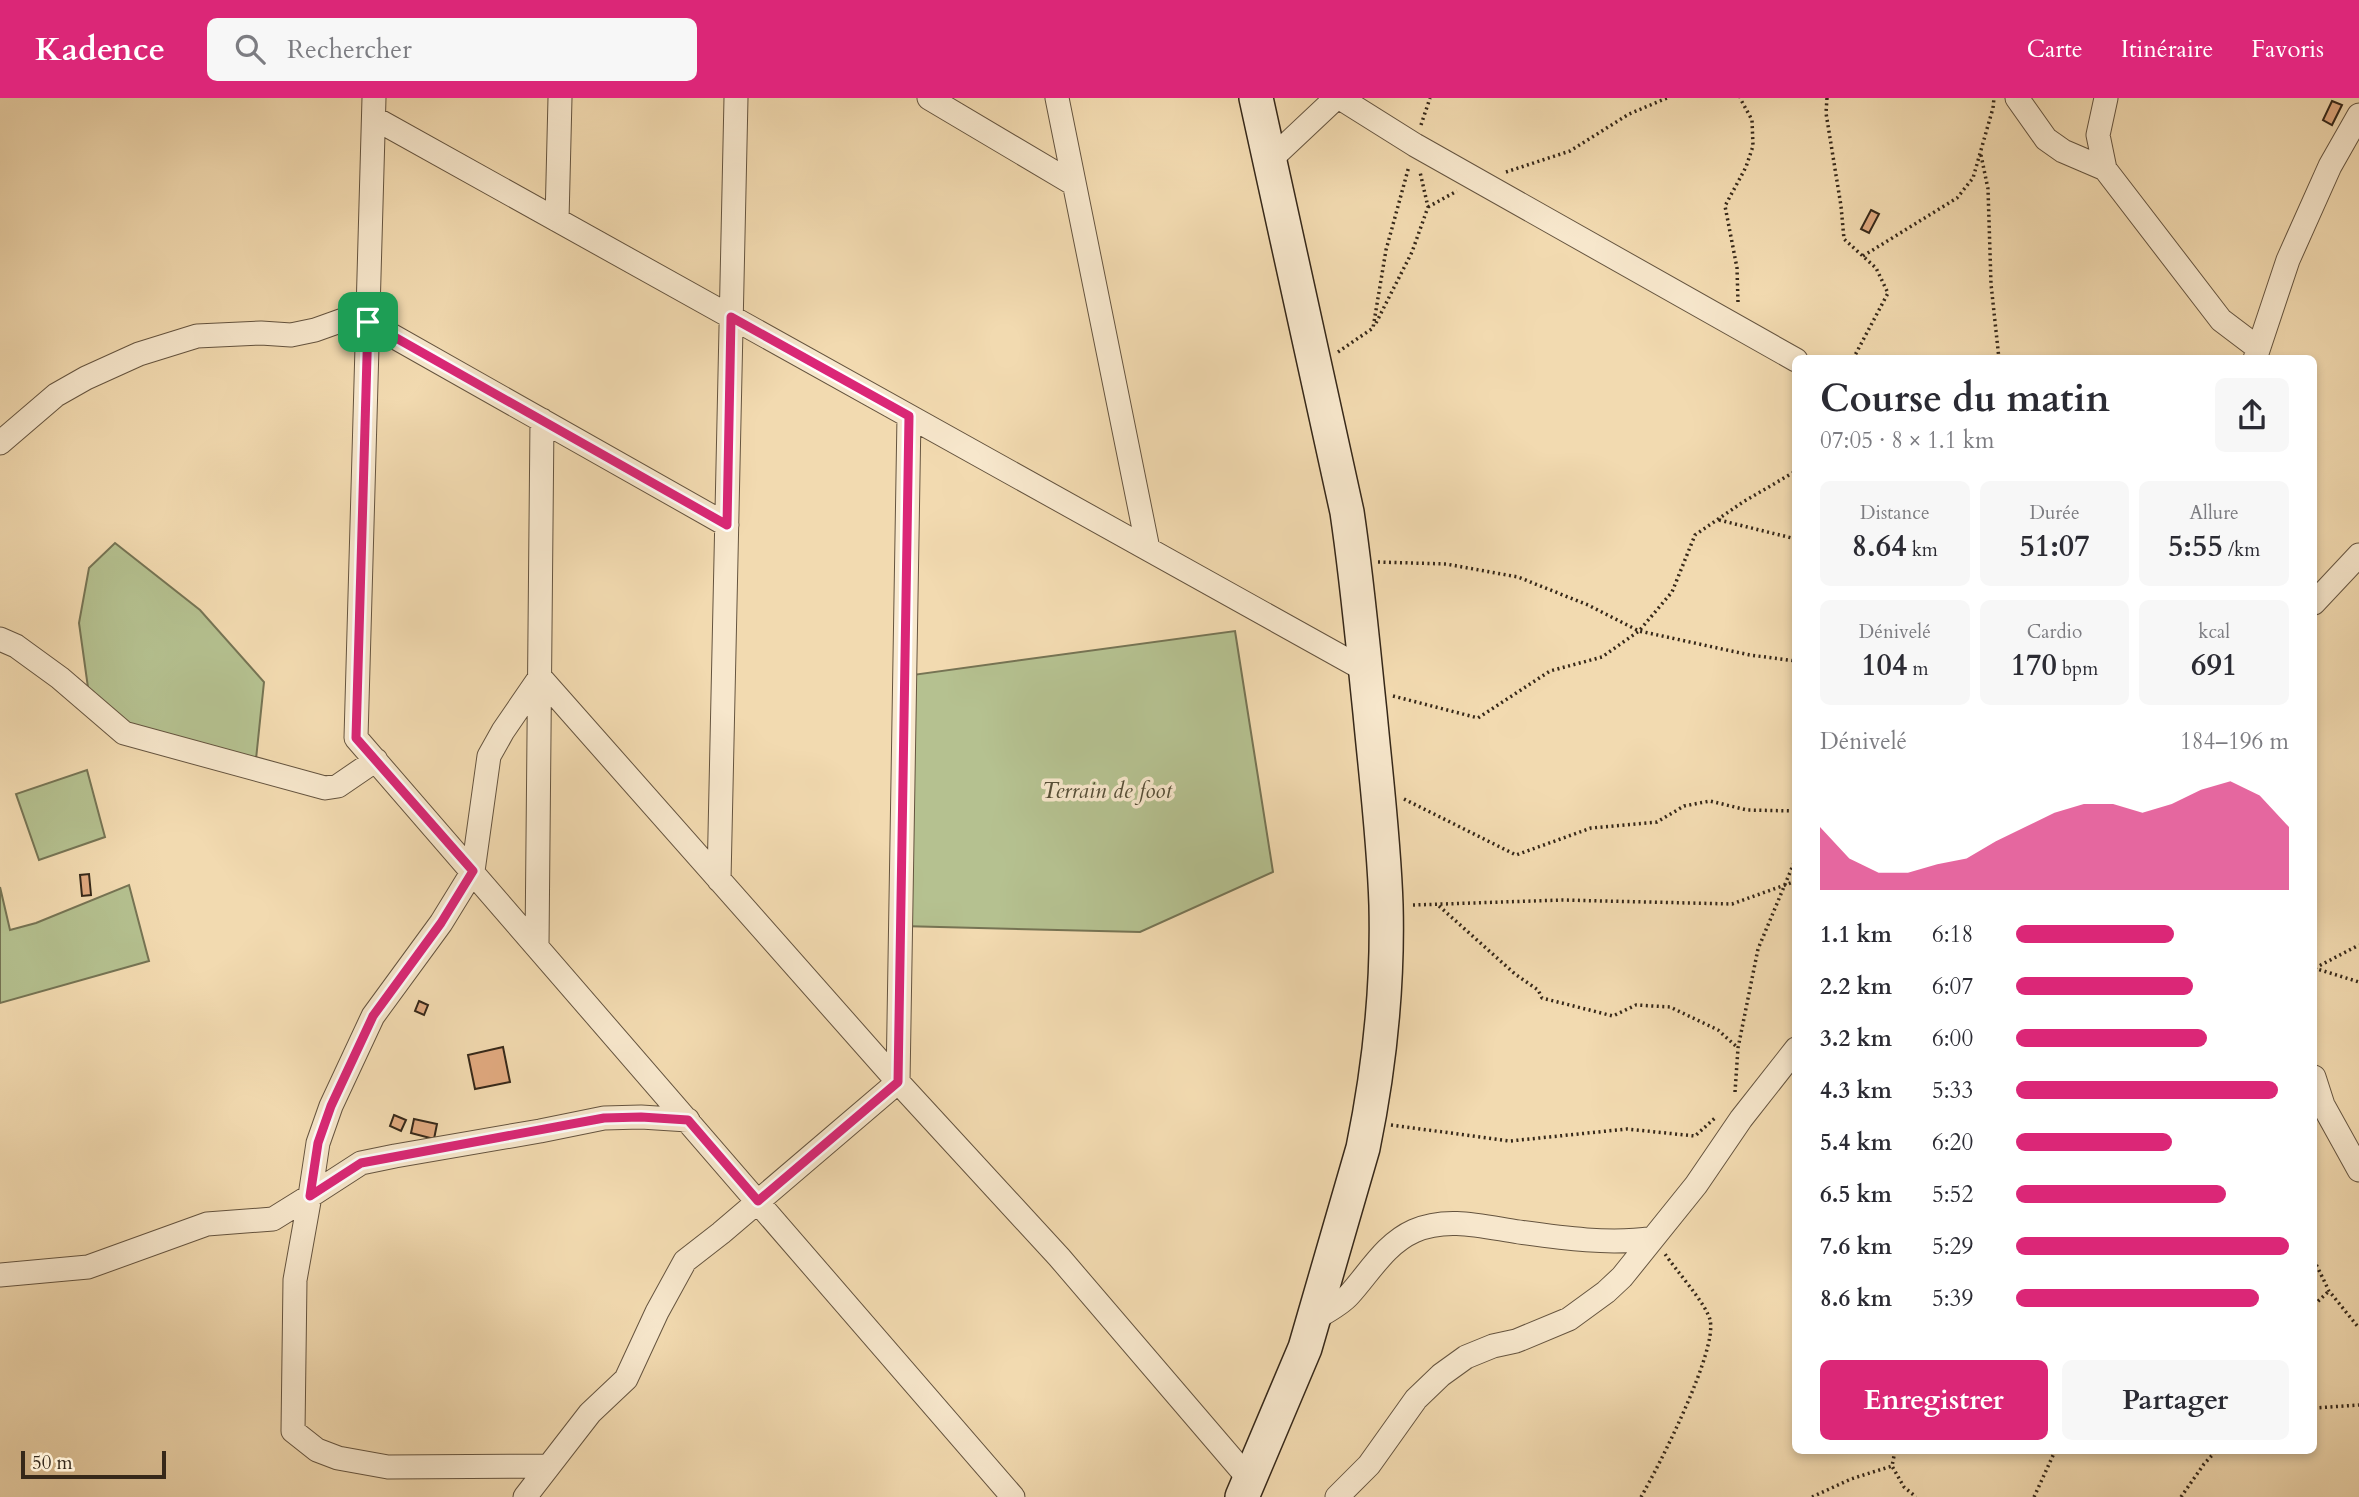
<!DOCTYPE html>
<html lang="fr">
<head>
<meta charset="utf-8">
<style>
  :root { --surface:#fff; --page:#f7f7f7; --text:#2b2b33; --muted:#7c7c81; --accent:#db2777 }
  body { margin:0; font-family:Cardo,serif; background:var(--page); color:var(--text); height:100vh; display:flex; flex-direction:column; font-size:26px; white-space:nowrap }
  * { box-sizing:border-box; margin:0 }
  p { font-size:23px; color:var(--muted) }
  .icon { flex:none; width:38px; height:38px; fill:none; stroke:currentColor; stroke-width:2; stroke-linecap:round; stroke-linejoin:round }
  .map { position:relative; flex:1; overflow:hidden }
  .side { position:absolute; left:1792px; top:257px; width:525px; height:1099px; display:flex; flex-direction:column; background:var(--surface); border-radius:10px; box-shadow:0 4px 10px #0003 }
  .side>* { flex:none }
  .scale { position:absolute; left:21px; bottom:18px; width:145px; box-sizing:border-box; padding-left:7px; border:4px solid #362819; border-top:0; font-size:19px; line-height:24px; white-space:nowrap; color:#362819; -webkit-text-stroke:5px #f7e7cc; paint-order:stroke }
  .pin { position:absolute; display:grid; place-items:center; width:60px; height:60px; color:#fff; margin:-30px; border-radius:14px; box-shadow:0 4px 10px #0006 }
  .round { display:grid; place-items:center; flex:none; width:74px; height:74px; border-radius:10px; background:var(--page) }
  .headline { display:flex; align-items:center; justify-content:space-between; height:119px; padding:0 28px }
  h1 { font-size:38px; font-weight:600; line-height:52px }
  .figures { display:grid; grid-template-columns:repeat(3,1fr); gap:10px; height:119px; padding:7px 28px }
  .figures div { display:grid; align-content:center; border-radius:10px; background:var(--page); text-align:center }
  .figures b { font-size:30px; font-weight:600 }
  .figures small { font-size:19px; font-weight:400 }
  .figures p { font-size:19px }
  .chart { height:196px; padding:14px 28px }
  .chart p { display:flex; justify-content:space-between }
  .chart svg { width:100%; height:126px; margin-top:7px; fill:var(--accent); opacity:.7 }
  .button { display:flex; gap:14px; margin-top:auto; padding:14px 28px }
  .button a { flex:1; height:80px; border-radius:10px; background:var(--accent); color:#fff; font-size:28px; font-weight:600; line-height:80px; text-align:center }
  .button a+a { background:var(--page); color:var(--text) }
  ul { padding:0 28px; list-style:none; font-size:23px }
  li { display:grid; grid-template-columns:112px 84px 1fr; align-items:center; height:52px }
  li i { height:18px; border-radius:9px; background:var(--accent) }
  header { display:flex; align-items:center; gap:42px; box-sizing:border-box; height:98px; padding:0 35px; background:var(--accent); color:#fff }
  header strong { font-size:33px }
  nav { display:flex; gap:38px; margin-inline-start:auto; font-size:24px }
  .search { width:490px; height:63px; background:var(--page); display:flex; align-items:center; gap:18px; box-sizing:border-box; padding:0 24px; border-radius:10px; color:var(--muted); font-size:26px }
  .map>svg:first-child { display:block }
</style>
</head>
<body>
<header>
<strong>Kadence</strong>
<div class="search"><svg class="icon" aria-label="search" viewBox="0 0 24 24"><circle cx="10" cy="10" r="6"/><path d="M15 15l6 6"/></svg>Rechercher</div>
<nav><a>Carte</a><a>Itinéraire</a><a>Favoris</a></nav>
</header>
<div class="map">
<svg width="2359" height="1399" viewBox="0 0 2359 1399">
  <rect width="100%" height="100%" fill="#f2dab0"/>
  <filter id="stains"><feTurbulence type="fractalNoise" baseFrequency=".00286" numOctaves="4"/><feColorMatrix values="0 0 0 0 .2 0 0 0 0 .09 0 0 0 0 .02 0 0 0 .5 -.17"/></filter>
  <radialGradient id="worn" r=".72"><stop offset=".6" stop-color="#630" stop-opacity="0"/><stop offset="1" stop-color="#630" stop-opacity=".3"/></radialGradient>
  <path fill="#b5c190" stroke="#767454" stroke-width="2" d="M115,445l85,67 64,72 -9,87 -131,-36 -34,-31 -11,-79 10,-55z
    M1235,533l38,241 -133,60 -239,-6 4,-250z
    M87,672l18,67 -66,23 -23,-66z
    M129,787l20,76 -149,42v-116l10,43 26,-7z"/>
  <path fill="#e1aa80" stroke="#362819" stroke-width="2" d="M2332,3l10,4 -10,20 -9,-5z
    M1871,112l8,4 -10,19 -8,-4z
    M89,776l2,21 -9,1 -2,-21z
    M419,903l9,4 -4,10 -9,-4z
    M503,949l7,35 -35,7 -7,-34z
    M394,1017l12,5 -5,11 -11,-5z
    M414,1021l23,5 -3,15 -23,-6z"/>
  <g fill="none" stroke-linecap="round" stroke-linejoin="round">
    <g stroke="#65543f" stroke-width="25">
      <path id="minor" d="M374,0l-18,640 657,759
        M929,0l145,86
        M1057,0l91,451
        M1340,0l75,47 381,215
        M2017,0l29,41 17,12 42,18 116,151 37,28
        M374,20l991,552
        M1268,64l68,-64
        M2105,71l-7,-34 8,-37
        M557,122l3,-122
        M2255,261l33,-99 42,-94 29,-51
        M0,345l56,-48 30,-17 53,-24 58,-18 64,-3 30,2 24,-5 28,-10 25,2 359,203
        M2314,505l45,-48
        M0,541l16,7 44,32 64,55 201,55 13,-2 38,-26
        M719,782l17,-782
        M537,847l5,-525
        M2314,979l9,28 36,65
        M688,1022l-47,-3 -37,1 -64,13 -145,25 -34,7 -51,33 8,-53 13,-37 42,-90 68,-93 32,-52 16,-115 14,-25 37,-54 358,405 161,175 191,223
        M0,1177l88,-8 119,-43 66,-5 37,-23 -15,84 -2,151 24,19 21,8 50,9 161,-1
        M1314,1221c12,-7 26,-14 35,-24 21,-23 36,-51 65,-64 33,-15 71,-4 105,1 42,6 93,13 134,6
        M525,1399l65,-84 36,-34 31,-67 28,-51 36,-28 177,-151 11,-666
        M1337,1399l32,-32 47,-66 25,-24 25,-18 27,-11 23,-5 53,-22 37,-27 16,-15 74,-92 45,-66 55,-70"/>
    </g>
    <g stroke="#362819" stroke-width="36">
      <path id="secondary" d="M1242,1399l63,-149 58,-200c16,-78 25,-163 23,-243 -2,-64 -10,-128 -16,-192 -7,-67 -13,-134 -23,-201l-91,-414"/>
    </g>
    <path stroke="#362819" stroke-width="3.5" stroke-dasharray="2 3.5" stroke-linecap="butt" d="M1827,0l-1,15 15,93 3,33 32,29 12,25 -35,66
      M1421,27l9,-27
      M1981,57l7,34 3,95 8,75
      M1506,74l64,-21 59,-37 38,-16
      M1428,109l29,-16
      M1863,158l94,-58 16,-20 20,-70 1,-10
      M1738,204l-1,-34 -12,-62 21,-39 7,-21 -1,-26 -12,-22
      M1376,225l36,-71 16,-45 -8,-35
      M1338,254l35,-24 13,-78 23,-84
      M1719,422l77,19
      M1378,464l68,2 72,13 70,28 51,26 111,24 46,6
      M1393,598l85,22 72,-47 52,-14 37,-26 33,-39 23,-57 48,-33 53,-31
      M1404,701l112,56 75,-27 66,-6 27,-16 26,-5 37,9 49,1
      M1413,807l149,-5 170,4 64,-23
      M1439,808l76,68 23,16 4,8 71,18 23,-11 34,2 48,23 20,18
      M2314,870l45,14
      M2315,870l44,-23
      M1735,994l3,-44 20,-99 38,-91
      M1391,1027l119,16 117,-12 68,7 20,-18
      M2314,1162l15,31 30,37
      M2314,1207l15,-14
      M2314,1310l45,-3
      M1895,1353l-3,15 12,21 12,10
      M1641,1399c18,-31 77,-147 69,-177 -3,-15 -35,-51 -45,-66
      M1812,1399l39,-18 41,-13
      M2034,1399l21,-46
      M2181,1399l23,-33 12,-13"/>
    <use href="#minor" stroke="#f7e7cc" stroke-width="23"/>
    <use href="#secondary" stroke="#f7e7cc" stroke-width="33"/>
  </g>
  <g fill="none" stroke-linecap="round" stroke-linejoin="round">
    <g stroke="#fff" stroke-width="14">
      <path id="route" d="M731,219l178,99 -11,666 -140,119 -70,-81 -47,-3 -37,1 -243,45 -51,33 8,-53 13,-37 42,-90 68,-93 32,-52 -117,-133 12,-416 359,203z"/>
    </g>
    <use href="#route" stroke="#db2777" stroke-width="9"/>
  </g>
  <g text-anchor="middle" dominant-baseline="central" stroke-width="7" stroke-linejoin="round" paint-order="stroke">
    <g font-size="23" font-style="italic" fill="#564e37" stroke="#f7e7cc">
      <text x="1107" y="692">Terrain de foot</text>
    </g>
  </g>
  <rect width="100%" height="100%" filter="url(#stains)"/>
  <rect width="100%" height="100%" fill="url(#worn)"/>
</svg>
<div class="scale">50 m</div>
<div class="pin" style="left:368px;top:224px;background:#1e9e55"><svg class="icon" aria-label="arrive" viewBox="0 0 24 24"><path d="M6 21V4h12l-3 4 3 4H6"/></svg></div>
<section class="side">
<div class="headline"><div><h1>Course du matin</h1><p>07:05 · 8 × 1.1 km</p></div><a class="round"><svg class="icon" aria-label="share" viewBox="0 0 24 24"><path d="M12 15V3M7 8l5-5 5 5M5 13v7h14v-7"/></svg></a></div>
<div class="figures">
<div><p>Distance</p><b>8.64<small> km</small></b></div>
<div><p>Durée</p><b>51:07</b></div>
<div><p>Allure</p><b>5:55<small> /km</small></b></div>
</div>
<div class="figures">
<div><p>Dénivelé</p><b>104<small> m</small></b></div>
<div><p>Cardio</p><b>170<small> bpm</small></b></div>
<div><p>kcal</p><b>691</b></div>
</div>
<div class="chart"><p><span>Dénivelé</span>184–196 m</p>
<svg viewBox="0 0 160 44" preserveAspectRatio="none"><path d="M0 44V22L10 33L20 38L30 38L40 35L50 33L60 27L70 22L80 17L90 14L100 14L110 17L120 14L130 9L140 6L150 11L160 22V44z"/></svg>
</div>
<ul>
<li><b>1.1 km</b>6:18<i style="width:58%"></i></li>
<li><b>2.2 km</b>6:07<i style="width:65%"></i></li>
<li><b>3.2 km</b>6:00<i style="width:70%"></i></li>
<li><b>4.3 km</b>5:33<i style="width:96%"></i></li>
<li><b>5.4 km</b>6:20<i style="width:57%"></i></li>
<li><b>6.5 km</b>5:52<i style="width:77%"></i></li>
<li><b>7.6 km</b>5:29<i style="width:100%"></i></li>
<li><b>8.6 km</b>5:39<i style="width:89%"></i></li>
</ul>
<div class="button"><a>Enregistrer</a><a>Partager</a></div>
</section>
</div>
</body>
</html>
